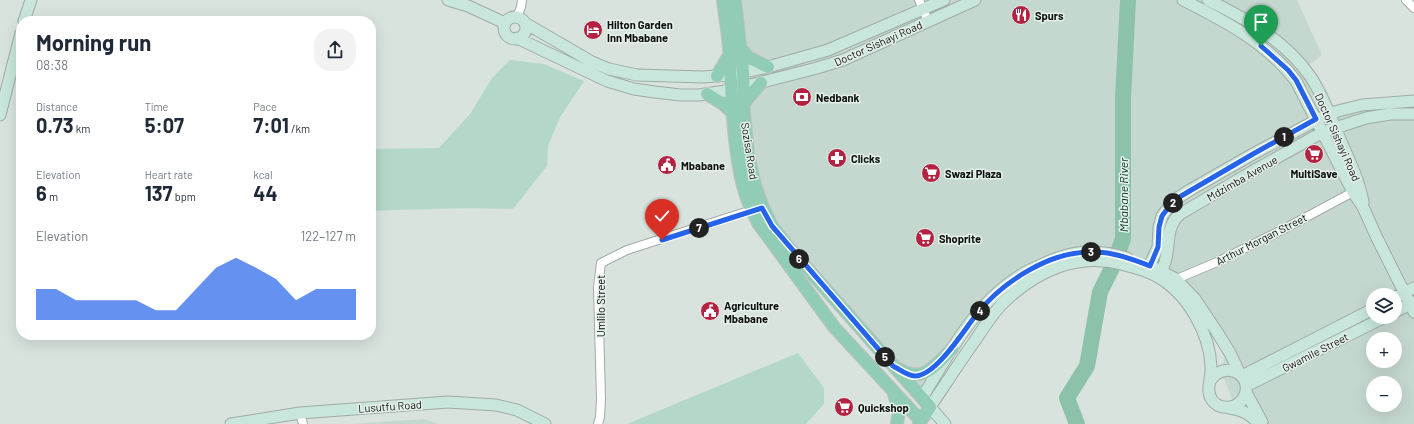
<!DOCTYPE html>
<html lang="en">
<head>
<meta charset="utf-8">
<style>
  :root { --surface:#fff; --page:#f2f2f3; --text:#1f2937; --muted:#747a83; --accent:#2563eb }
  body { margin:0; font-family:Barlow,sans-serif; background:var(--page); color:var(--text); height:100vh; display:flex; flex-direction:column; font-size:15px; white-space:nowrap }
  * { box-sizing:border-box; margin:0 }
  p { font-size:13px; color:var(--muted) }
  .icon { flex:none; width:22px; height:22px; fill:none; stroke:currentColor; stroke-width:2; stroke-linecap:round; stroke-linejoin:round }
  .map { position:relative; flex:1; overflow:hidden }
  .details { position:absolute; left:16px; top:16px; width:360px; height:324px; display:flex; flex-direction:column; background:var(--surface); border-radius:16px; box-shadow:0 4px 16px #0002 }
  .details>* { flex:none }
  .tools { position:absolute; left:1366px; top:288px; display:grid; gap:8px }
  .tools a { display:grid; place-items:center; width:36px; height:36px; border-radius:50%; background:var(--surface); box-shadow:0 4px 16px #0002; font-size:20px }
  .pin { position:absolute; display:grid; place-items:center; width:34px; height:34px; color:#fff; margin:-41px -17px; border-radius:50% 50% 50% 0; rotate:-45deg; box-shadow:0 0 4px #0007 }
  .pin .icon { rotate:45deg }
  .km { position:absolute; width:20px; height:20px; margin:-10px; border-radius:50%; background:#222; color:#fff; font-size:11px; line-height:20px; text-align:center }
  .round { display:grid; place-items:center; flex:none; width:42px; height:42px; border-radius:16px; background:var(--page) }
  .headline { display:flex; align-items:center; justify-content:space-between; height:68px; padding:0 20px }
  h1 { font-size:22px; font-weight:700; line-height:30px }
  .figures { display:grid; grid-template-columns:repeat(3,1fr); gap:6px; height:68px; padding:4px 20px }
  .figures div { display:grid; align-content:center }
  .figures b { font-size:20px; font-weight:700 }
  .figures small { font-size:11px; font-weight:400 }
  .figures p { font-size:11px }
  .chart { height:112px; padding:8px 20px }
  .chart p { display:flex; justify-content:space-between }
  .chart svg { width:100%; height:72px; margin-top:4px; fill:var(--accent); opacity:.7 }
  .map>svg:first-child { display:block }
</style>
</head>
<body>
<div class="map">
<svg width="1414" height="424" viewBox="0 0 1414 424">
  <rect width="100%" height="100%" fill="#d8e3de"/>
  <path fill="#c5d8cf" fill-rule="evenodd" d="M735,0h562l25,55 -14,11 22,47 84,-12v323h-155l-24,-18 -14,-35 4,-15 -30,-57 -34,-29 -20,-8 -30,-9 -115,41 -74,104 -131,-148 -36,-65zM1373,295h22v22h-22zM1373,339h22v22h-22zM1373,383h22v22h-22z
    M424,419l15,5h-88z"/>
  <path fill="#b4d8c7" d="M510,60l34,4 40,17 -24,36 -12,29 -1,20 -34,43c-48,-2 -95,0 -142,2v-62l68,-1 31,-34 22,-36z
    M798,353l26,35v16l-18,20h-179z"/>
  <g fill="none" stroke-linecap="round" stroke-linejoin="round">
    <path stroke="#8dc2aa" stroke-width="16" d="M1077,424l-10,-26 20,-32 13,-74 11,-22 12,-31v-141l5,-98"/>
    <g stroke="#a1aba6" stroke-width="10">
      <path id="street" d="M919,0l9,21
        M1406,0l8,8
        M517,17l4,-10 1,-7
        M1172,281l45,-19 65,-32 71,-38
        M300,413l3,11
        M598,424l2,-7 1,-18 -3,-112 3,-24 26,-13 128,-41"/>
    </g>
    <g stroke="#a1aba6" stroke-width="13">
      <path id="secondary" d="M448,0l20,6 37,17
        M1183,0c42,21 84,43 113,81l57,111 10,15 14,31 37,74
        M1208,0c37,18 78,41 102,76 13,19 21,42 30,63 9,21 19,41 23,63
        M504 28a11 11 0 1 1 22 0a11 11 0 1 1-22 0Z
        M24,21l7,-21
        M525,23l67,39 17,7 28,6 66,2 27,-2 38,-8 60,-17 116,-50
        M517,38l90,43 27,8 21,3 25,3h19l32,-5 86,-22 26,-8 132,-60
        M0,115l21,-82
        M1155,268l21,11 19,20 22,33 13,21 10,21
        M1147,271l11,-24 1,-20 3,-11 6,-8 8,-9 14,-9 63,-36 77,-41 32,-8 52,-4
        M1158,275c4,-5 7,-11 8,-17 4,-16 0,-32 14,-44l73,-43 70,-39 43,-14 24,-4h24
        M1395,297l19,-9
        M1395,312l19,-10
        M1242,376l131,-67
        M1246,386l139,-69
        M1246,392l16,30
        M922,398c26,-43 52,-93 96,-121 6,-5 14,-8 21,-11 31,-16 56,-18 88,-8
        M1229,408c14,2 21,6 30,16
        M231,424l69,-11 148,-11 48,3 21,5 28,14
        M945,424l-15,-17c15,-22 29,-44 44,-65 9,-13 18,-28 29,-39 32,-31 73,-51 118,-39 12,3 26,6 37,13 30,17 52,57 53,90 1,11 -6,23 1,33 8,11 26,9 32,-3 11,-21 -19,-39 -34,-16"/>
    </g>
    <g stroke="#c0c1c0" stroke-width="14">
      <path id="primary" d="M723,0c2,16 5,33 6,49 3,44 3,94 14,137 3,13 9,25 15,37l76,104 87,94
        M735,0l8,72 1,40 4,42 7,31 8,22 9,19 19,24 139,157 -11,17
        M740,47l8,10 20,10
        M717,76l12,-21
        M707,94l16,10 10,9
        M744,103l17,-20
        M899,369c25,15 36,-4 53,-20
        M894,394l5,17 -2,13"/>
    </g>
    <use href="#street" stroke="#fff" stroke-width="8"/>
    <use href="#secondary" stroke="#c8e6db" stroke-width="11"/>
    <use href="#primary" stroke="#91cdb6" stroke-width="12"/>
  </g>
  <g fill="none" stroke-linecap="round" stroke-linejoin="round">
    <g stroke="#fff" stroke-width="8">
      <path id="route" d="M662,240l100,-32 10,18 121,140c6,3 14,10 22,10 21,0 49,-46 61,-61 26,-33 75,-65 118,-63 19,0 38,7 56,14l8,-19 1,-20 3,-11 6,-8 8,-9 77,-45 63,-35 -20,-39 -8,-10 -27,-24"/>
    </g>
    <use href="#route" stroke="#2563eb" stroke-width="5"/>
  </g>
  <defs>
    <g id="restaurant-disc" transform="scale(1)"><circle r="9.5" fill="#b42242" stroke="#e5f0eb"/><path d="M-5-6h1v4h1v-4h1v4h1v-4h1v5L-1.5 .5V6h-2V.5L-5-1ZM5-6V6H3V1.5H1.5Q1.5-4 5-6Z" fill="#fff"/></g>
    <g id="hotel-disc" transform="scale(1)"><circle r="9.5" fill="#b42242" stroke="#e5f0eb"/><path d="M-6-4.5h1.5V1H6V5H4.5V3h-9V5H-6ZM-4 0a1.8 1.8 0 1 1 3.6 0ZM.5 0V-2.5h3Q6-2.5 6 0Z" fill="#fff"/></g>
    <g id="bank-disc" transform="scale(1)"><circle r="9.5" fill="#b42242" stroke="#e5f0eb"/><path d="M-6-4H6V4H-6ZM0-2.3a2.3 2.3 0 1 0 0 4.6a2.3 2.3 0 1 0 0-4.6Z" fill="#fff"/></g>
    <g id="supermarket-disc" transform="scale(1)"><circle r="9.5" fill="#b42242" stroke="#e5f0eb"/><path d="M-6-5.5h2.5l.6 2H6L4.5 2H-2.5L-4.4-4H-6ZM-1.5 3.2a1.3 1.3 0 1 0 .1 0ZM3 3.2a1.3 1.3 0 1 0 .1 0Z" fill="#fff"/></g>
    <g id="pharmacy-disc" transform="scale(1)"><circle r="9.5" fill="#b42242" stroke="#e5f0eb"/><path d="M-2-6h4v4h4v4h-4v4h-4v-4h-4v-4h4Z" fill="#fff"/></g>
    <g id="civic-disc" transform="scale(1)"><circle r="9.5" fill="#b42242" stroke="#e5f0eb"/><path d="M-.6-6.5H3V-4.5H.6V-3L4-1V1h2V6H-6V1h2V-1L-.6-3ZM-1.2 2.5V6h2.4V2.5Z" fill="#fff"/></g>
  </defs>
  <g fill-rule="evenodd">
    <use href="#restaurant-disc" x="1021" y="15"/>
    <use href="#hotel-disc" x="593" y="30"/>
    <use href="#bank-disc" x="802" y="97"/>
    <use href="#supermarket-disc" x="1314" y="154"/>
    <use href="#pharmacy-disc" x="837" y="158"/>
    <use href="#civic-disc" x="667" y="165"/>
    <use href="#supermarket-disc" x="931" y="173"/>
    <use href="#supermarket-disc" x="925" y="238"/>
    <use href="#civic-disc" x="710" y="311"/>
    <use href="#supermarket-disc" x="844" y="407"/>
  </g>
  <g text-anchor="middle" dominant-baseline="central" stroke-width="3" stroke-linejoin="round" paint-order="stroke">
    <g font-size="11" font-weight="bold" fill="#0b0f0d" stroke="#e5f0eb" text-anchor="start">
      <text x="1035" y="15">Spurs</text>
      <text x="607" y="24">Hilton Garden<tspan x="607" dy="13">Inn Mbabane</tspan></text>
      <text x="816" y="97">Nedbank</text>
      <text x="851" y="158">Clicks</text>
      <text x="681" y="165">Mbabane</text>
      <text x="945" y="173">Swazi Plaza</text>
      <text x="1314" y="173" text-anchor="middle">MultiSave</text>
      <text x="939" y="238">Shoprite</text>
      <text x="724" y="305">Agriculture<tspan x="724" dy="13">Mbabane</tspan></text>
      <text x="858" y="407">Quickshop</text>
    </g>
    <g font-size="11" fill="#0b0f0d" stroke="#e5f0eb">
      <text transform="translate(878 43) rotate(-24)">Doctor Sishayi Road</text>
      <text transform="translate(1338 137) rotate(66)">Doctor Sishayi Road</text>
      <text transform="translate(750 151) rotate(81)">Sozisa Road</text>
      <text transform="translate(1242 178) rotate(-30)">Mdzimba Avenue</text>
      <text transform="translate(1261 239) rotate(-27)">Arthur Morgan Street</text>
      <text transform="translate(600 306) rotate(-90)">Umlilo Street</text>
      <text transform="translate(1315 352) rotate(-27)">Gwamile Street</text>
      <text transform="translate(390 406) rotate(-4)">Lusutfu Road</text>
    </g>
    <g font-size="12" font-style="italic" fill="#033323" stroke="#e5f0eb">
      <text transform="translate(1123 195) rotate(-90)">Mbabane River</text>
    </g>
  </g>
</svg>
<div class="tools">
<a><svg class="icon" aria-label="layers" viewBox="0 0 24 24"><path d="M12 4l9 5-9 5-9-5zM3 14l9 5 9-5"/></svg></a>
<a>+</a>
<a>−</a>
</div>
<div class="pin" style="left:1261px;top:46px;background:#1e9e55"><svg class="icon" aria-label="arrive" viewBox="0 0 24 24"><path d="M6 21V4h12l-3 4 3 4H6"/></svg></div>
<div class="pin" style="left:662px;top:240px;background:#d93025"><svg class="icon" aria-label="check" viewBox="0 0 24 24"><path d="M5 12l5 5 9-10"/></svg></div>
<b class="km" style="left:1284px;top:137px">1</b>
<b class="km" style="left:1173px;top:203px">2</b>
<b class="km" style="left:1091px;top:252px">3</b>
<b class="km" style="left:980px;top:311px">4</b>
<b class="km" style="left:885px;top:357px">5</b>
<b class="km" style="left:799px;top:259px">6</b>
<b class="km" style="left:699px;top:228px">7</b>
<section class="details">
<div class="headline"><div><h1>Morning run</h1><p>08:38</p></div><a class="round"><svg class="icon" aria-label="share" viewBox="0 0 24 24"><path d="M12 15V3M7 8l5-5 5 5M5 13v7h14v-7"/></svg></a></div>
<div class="figures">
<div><p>Distance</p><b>0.73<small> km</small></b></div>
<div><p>Time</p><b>5:07</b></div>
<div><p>Pace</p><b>7:01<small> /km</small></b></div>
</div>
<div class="figures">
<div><p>Elevation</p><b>6<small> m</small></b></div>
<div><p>Heart rate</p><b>137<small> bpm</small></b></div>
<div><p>kcal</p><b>44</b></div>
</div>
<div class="chart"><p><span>Elevation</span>122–127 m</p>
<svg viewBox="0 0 160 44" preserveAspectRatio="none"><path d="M0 44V25L10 25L20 32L30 32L40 32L50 32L60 38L70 38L80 25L90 12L100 6L110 12L120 19L130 32L140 25L150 25L160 25V44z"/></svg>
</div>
</section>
</div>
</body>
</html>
